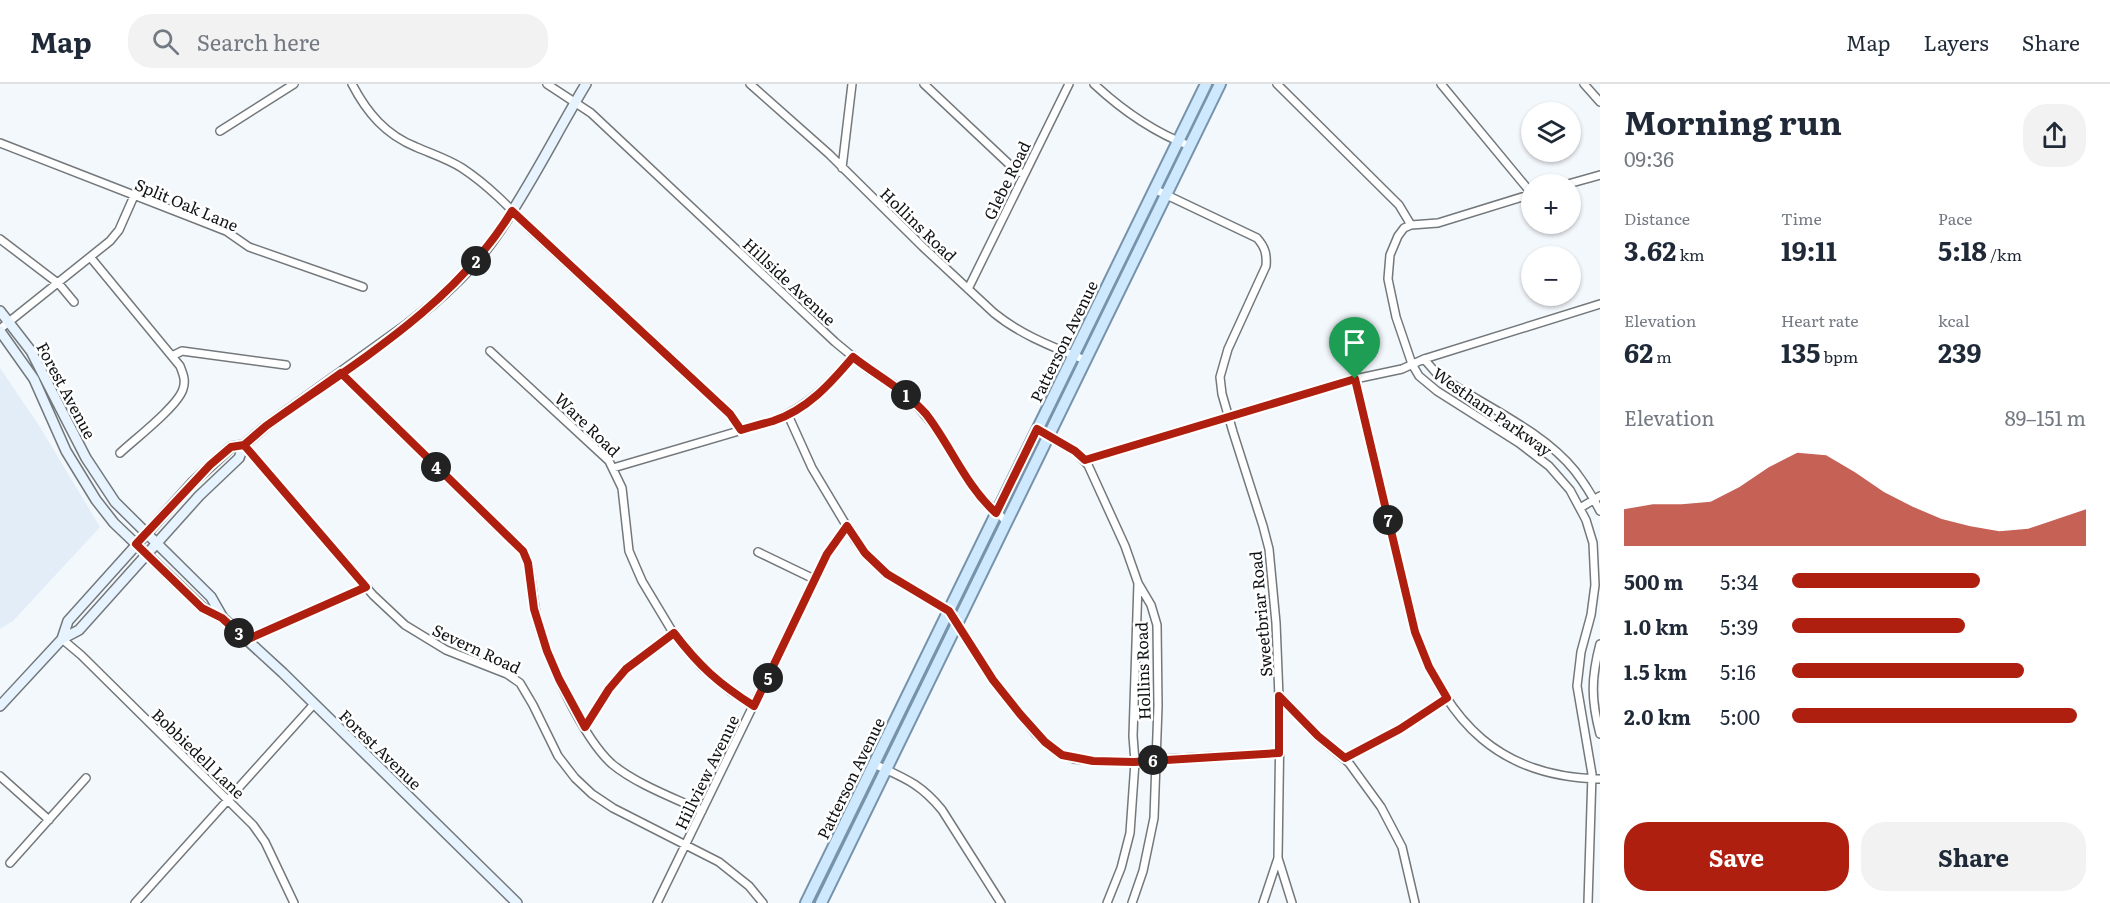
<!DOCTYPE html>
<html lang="en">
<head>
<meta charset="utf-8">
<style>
  :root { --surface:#fff; --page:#f2f2f3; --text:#1f2937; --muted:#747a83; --line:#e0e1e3; --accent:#ae1f0f }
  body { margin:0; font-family:Literata,serif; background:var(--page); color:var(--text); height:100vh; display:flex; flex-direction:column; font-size:22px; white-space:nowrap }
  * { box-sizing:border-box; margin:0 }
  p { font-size:20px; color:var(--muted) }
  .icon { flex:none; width:33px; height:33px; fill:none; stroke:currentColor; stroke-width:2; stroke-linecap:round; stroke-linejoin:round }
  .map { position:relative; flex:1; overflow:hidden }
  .drawer { display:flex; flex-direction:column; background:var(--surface); width:510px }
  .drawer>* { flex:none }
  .controls { position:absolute; left:1521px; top:18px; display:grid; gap:12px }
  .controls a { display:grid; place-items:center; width:60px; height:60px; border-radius:50%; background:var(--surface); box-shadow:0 2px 4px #0004; font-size:30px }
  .pin { position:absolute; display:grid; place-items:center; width:51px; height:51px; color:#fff; margin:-62px -26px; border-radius:50% 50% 50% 0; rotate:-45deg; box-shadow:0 0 6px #0007 }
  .pin .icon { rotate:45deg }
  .km { position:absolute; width:30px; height:30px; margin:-15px; border-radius:50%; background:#222; color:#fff; font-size:16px; line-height:30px; text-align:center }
  .round { display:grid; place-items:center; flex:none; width:63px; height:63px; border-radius:24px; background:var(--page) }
  .head { display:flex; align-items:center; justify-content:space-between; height:102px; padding:0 24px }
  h1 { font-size:33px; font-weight:700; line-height:45px }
  .figures { display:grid; grid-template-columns:repeat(3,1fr); gap:9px; height:102px; padding:6px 24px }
  .figures div { display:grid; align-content:center }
  .figures b { font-size:26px; font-weight:700 }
  .figures small { font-size:16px; font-weight:400 }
  .figures p { font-size:16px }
  .chart { height:168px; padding:12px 24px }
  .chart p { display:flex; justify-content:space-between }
  .chart svg { width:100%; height:108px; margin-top:6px; fill:var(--accent); opacity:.7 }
  .button { display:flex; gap:12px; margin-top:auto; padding:12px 24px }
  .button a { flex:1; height:69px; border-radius:24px; background:var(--accent); color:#fff; font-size:24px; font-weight:700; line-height:69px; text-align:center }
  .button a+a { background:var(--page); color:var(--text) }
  ul { padding:0 24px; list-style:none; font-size:20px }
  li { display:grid; grid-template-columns:96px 72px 1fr; align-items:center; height:45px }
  li i { height:15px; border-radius:8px; background:var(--accent) }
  header { display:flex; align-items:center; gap:36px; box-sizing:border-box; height:84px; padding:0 30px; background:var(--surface); border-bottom:2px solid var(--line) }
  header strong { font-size:28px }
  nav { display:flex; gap:33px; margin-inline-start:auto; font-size:21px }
  .search { width:420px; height:54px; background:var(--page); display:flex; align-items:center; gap:15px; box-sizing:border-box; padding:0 21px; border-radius:24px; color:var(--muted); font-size:22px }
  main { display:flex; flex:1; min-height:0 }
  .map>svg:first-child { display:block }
</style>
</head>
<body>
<header>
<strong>Map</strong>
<div class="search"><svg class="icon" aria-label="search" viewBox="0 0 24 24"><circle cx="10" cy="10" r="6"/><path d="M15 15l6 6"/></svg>Search here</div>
<nav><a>Map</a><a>Layers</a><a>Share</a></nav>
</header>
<main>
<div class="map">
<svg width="1600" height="819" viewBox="0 0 1600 819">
  <rect width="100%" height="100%" fill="#f3f8fd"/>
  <path fill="#e2edf7" d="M0,284l40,59 60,100 -87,94 -13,8z"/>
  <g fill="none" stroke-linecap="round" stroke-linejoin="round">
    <g stroke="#73787b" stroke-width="10">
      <path id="minor" d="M352,0c15,29 34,51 64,63 16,7 32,12 46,21 26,17 48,40 69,62l199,184 11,16
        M547,0l44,29 244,229 34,28 24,14 22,19 19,23 44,68 29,28
        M750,0l79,70 94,93 71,66c27,22 59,34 91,47
        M924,0l86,81 14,10
        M1094,0c29,27 59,48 96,62
        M1277,0l122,121 12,20
        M1441,0l91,110 -94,29 -27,2 -7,3 -6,8 -8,19 -2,24 8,38 16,47 7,12 18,15 82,52 30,23 21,24 16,30 7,23 2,42 -4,30 -10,37 -4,34 15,88 -4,129
        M1584,0l16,18
        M220,47l74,-47
        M0,59l198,77 28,11 23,16 114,40
        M842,84l10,-84
        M1568,100l32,-9
        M1154,105l103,49c8,9 10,16 9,28l-38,83 -8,28 2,17 11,38 30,94 6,23 7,74 4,99 -2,136 -15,45
        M0,155l59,45 15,18
        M91,174l89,108c3,8 6,14 3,23 -5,17 -48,50 -63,64
        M968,205l101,-205
        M0,245l110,-88 9,-11 15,-34
        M490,267l119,110 13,27 7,63 13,30 30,50 30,36 28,24 24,15
        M172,272l10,-5 104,14
        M1424,275l14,16c44,30 104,55 137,96 10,13 18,26 25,40
        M341,289l182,178c10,18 9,53 16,76 11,38 44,111 73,137 24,20 62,34 90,47
        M1355,295l60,253c32,91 85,145 185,147
        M788,331l24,53 43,72 10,13 22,21 62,37 44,69 43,54 21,18 17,7 36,3 169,-9
        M1037,345l38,22 13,14 37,81 13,37 13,22 6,20 1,81 -4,112 -11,53 -11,32
        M244,361l129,150 32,30 41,25 61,24 13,9 13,22 25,51 17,22 17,16 21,14 106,54 30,24 14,17
        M1085,376l270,-81 47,-10 22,-10 176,-55
        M613,384l160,-47c34,-14 56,-36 80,-65
        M1580,424l20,-12
        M758,468l56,27
        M62,555l19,16 172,170 12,17 29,61
        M246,556l120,-53
        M1600,560c-9,34 -9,56 0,90
        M1279,612l39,41 31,26 32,44 21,40 13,56
        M585,643l24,-38 17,-20 48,-36
        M1345,674l55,-29 47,-31
        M874,680c30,14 46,19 68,46l59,93
        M0,692l49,44
        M1278,774l14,45
        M10,779l76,-85
        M135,819l179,-199
        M657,819l170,-349 20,-28
        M1107,819l14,-35 9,-35 5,-71 -2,-26 5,-153"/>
    </g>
    <g stroke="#73787b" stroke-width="12">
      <path id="secondary" d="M0,227l31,40 55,107 29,44 96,95 12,21 60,55 234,230
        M0,247l34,48 32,72 30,49 18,23 89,85 20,10
        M62,555l6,-18 124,-138 39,-36 13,-2
        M0,622l62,-67 17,-9 120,-134 40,-38 5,-13 22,-19 142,-102c35,-27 68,-57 92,-94 32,-47 57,-98 86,-146"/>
    </g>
    <g stroke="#7793aa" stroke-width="14">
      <path id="primary" d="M806,819l400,-819
        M821,819l399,-819"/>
    </g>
    <use href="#minor" stroke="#fff" stroke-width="7"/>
    <use href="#secondary" stroke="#e7f3fe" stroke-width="9"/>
    <use href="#primary" stroke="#cee8fd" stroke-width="10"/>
  </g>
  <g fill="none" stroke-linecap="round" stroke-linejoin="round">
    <g stroke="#fff" stroke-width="12">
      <path id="route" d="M1355,295l-270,81 -10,-9 -38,-22 -41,84c-31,-28 -45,-67 -70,-99 -21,-24 -49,-38 -73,-57 -23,27 -46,53 -80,64 -11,3 -22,6 -32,9l-11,-16 -218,-203c-58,95 -157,152 -246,215l-22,19 -13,2 -21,18 -74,79 66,64 20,10 24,22 120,-53 -122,-142 22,-19 75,-53 182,178 5,12 6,46 13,42 12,28 26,48 24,-38 17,-20 48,-36c25,33 45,51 80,73l73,-152 20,-28 18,27 22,21 62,37 44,69 27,34 25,28 17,13 31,6 41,1 145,-9v-57l39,40 27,22 55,-29 47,-31 -18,-31 -14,-35 -60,-253"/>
    </g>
    <use href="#route" stroke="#ae1f0f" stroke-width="8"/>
  </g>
  <g text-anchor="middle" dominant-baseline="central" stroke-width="5" stroke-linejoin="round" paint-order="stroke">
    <g font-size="16" fill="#101214" stroke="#fff">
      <text transform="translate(1006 96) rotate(-64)">Glebe Road</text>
      <text transform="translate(187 120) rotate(23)">Split Oak Lane</text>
      <text transform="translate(919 140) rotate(44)">Hollins Road</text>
      <text transform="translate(790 197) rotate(43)">Hillside Avenue</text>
      <text transform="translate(1063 257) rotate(-64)">Patterson Avenue</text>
      <text transform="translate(67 306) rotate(62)">Forest Avenue</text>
      <text transform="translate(1493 327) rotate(35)">Westham Parkway</text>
      <text transform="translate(588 340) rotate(44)">Ware Road</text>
      <text transform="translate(1260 530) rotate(-95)">Sweetbriar Road</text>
      <text transform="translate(477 564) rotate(25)">Severn Road</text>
      <text transform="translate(1142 587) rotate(-92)">Hollins Road</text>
      <text transform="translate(381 665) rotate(44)">Forest Avenue</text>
      <text transform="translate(199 669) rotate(44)">Bobbiedell Lane</text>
      <text transform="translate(706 688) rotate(-64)">Hillview Avenue</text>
      <text transform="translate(850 694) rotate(-64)">Patterson Avenue</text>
    </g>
  </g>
</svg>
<div class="controls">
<a><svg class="icon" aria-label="layers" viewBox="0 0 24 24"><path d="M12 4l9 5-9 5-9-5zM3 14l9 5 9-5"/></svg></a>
<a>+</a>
<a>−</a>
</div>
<div class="pin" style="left:1355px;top:295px;background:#1e9e55"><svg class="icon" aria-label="arrive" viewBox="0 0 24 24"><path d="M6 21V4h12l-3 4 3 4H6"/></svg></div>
<b class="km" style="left:906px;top:311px">1</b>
<b class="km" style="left:476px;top:177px">2</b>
<b class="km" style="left:239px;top:549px">3</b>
<b class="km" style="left:436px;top:383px">4</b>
<b class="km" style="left:768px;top:594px">5</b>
<b class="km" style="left:1153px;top:676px">6</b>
<b class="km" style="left:1388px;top:436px">7</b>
</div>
<section class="drawer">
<div class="head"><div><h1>Morning run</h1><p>09:36</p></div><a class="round"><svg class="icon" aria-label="share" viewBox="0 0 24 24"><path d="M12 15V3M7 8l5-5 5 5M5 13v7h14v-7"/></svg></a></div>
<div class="figures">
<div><p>Distance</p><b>3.62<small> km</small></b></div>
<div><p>Time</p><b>19:11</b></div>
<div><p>Pace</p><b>5:18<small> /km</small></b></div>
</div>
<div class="figures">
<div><p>Elevation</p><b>62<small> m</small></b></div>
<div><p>Heart rate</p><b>135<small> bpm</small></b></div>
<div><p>kcal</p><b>239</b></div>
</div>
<div class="chart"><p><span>Elevation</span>89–151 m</p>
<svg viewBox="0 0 160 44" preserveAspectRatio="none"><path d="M0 44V29L10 27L20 27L30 26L40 20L50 12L60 6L70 7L80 14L90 22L100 28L110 33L120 36L130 38L140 37L150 33L160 29V44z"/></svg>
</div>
<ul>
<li><b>500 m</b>5:34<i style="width:64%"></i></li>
<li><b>1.0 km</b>5:39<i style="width:59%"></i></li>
<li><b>1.5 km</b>5:16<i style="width:79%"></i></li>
<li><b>2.0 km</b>5:00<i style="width:97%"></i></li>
</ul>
<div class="button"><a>Save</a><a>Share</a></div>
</section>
</main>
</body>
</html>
